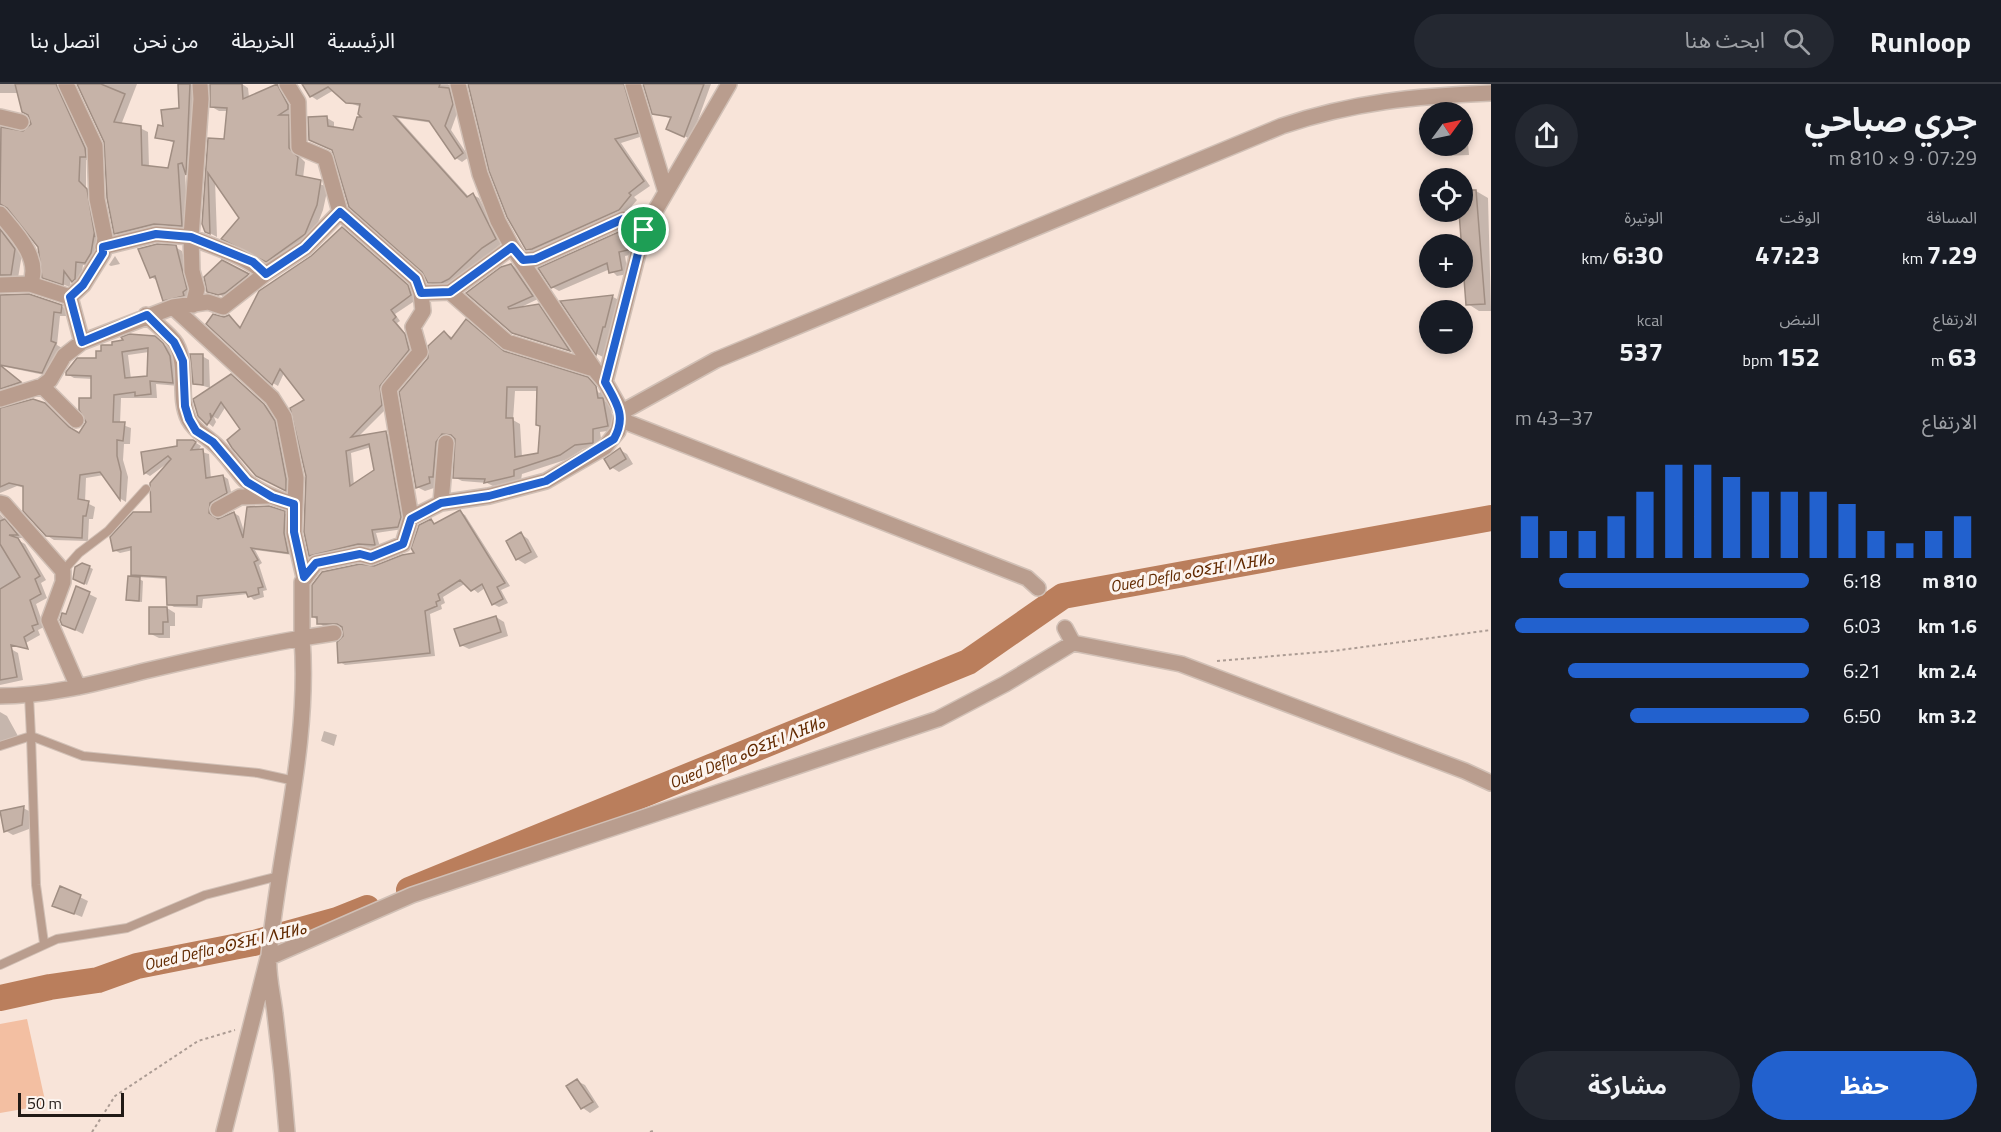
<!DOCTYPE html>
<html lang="ar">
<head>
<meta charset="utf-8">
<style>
  :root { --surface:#171b24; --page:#242831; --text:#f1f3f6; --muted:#9ea1a6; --line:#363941; --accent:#2261ce }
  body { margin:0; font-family:"Titillium Web","Noto Sans Arabic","Noto Sans Tifinagh",sans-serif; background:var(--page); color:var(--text); direction:rtl; height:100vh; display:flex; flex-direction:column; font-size:22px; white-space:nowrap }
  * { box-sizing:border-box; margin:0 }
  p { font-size:20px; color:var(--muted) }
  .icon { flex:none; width:33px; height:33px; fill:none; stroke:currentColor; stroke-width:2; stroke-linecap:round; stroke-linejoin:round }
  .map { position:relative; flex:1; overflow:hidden; direction:ltr }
  .drawer { display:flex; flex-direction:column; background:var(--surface); width:510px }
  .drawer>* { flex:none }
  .needle { width:39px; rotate:57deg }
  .buttons { position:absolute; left:1419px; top:18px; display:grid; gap:12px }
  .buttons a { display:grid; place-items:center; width:54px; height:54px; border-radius:50%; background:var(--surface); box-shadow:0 3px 9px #0003; font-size:30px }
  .scale { position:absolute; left:18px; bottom:15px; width:106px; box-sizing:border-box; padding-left:6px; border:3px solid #211a16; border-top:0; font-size:16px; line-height:21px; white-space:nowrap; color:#211a16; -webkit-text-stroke:4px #fcf4ef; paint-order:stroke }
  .pin { position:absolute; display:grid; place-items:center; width:51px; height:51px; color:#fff; margin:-26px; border:3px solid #fff; border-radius:50%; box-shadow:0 2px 6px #0007 }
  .round { display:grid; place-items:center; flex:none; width:63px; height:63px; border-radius:32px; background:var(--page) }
  .headline { display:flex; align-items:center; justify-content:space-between; height:102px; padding:0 24px }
  h1 { font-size:33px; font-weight:700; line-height:45px }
  .metrics { display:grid; grid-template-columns:repeat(3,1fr); gap:9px; height:102px; padding:6px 24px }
  .metrics div { display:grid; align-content:center }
  .metrics b { font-size:26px; font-weight:700 }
  .metrics small { font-size:16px; font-weight:400 }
  .metrics p { font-size:16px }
  .chart { height:168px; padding:12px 24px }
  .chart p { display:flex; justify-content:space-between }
  .chart svg { width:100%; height:108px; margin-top:6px; stroke:var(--accent); stroke-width:6 }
  .button { display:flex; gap:12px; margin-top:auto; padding:12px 24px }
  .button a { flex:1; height:69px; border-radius:36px; background:var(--accent); color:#fff; font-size:24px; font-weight:700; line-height:69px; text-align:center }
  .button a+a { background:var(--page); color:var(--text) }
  ul { padding:0 24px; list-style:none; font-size:20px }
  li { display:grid; grid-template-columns:96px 72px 1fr; align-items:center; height:45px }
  li i { height:15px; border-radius:8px; background:var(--accent) }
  header { display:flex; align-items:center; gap:36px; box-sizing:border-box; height:84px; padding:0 30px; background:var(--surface); border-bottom:2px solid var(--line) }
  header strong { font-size:28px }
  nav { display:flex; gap:33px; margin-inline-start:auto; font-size:21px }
  .search { width:420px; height:54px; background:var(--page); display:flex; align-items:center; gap:15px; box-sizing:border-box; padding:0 21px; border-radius:33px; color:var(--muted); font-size:22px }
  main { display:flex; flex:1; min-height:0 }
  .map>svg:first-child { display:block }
</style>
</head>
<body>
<header>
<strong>Runloop</strong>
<div class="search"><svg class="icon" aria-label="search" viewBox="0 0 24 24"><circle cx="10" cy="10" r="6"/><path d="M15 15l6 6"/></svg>ابحث هنا</div>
<nav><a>الرئيسية</a><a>الخريطة</a><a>من نحن</a><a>اتصل بنا</a></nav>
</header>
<main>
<section class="drawer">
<div class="headline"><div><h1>جري صباحي</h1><p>07:29 · 9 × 810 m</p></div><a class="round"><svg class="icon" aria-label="share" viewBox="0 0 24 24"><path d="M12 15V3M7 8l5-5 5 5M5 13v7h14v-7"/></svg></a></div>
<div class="metrics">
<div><p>المسافة</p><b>7.29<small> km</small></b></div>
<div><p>الوقت</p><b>47:23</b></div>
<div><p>الوتيرة</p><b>6:30<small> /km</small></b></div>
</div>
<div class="metrics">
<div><p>الارتفاع</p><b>63<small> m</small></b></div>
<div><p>النبض</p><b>152<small> bpm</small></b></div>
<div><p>kcal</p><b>537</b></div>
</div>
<div class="chart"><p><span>الارتفاع</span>37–43 m</p>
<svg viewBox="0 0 160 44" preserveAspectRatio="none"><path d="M5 44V27M15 44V33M25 44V33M35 44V27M45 44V17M55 44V6M65 44V6M75 44V11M85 44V17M95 44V17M105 44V17M115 44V22M125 44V33M135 44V38M145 44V33M155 44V27"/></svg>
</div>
<ul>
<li><b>810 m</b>6:18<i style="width:85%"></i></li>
<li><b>1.6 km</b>6:03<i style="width:100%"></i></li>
<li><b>2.4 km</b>6:21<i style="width:82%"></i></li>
<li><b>3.2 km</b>6:50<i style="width:61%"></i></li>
</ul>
<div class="button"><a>حفظ</a><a>مشاركة</a></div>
</section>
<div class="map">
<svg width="1491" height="1048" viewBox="0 0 1491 1048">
  <rect width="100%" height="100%" fill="#f8e4d9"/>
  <path fill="#f3bfa2" d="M27,935l19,86 -46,8v-89z"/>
  <path fill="#0003" fill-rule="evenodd" d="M0,0h65l27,69v7h-6v27l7,7 8,45 -9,27 -9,-1 -3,19 -9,-7 -1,10 -27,-10 -3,-30 -33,-40 -7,5v-84l19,5 11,-4 2,-11 -9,-7 -4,-18h-19z
    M78,0h59l-16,41 19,3 8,4 1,35 20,3 6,-27 -18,-6 24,-28 -1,-25h19l-7,93 -7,-5 3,57 -66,8 -6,-4 -11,-91z
    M211,0h31l6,4 1,9 28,-13 7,3 11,23v3l-7,4 7,4 1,32 9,9 -2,16 25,9 -5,23 -11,28 -38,27 -51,-27 18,-19 -26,-39 2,57 -11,-6 -3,-8 6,-84 17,1 2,-29h-9l-7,-4z
    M305,0h143l7,4 4,20 -8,22 18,27 -7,5 -6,-4 -23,-35 -35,-5 71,79 4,-2 6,3 23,45 -46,39 -20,4 -7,-4 -5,-11 -90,-121 -24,-10 17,-22 7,4v7l21,2 10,-12 -4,-12 -14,-5 -13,-12 -17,10 -6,-4z
    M470,0h161l12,52 -22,7 29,43 -16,11 3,3 -11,13 -92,40 -7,-4z
    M644,0h67l-20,55 -17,-7 -2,-13 -18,-6z
    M1462,45l5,3 2,23 -27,1 -8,-5v-5h28z
    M1476,107l12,7 3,113h-12l-11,-7 -7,-92z
    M0,143l22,27 -4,24 -18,5z
    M342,145l71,60 3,11 -21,14 5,7 -3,2 13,16 4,14 -27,55 -29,29 28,-4 5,3 15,85 -3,8 -27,4 4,14h-16l-48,11 -5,-3 -5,-155 -22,-27 -6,13 -5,-3 -49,-65 5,-2 13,12zM371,363l5,23 -22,15 -3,-32z
    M622,148l7,4 6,18 -10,2 3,18 -11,2 -7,-7 -51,22 -7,-4z
    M175,163l7,4 11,42 -3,6 -19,5 -7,-4 -6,-19 -7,-4z
    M115,172l5,8 -9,2 -2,-1z
    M222,178l31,16 -28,19 -16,-6z
    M511,181l7,4 20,30 -19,9 19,-2 7,4 30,43 -55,-17 -52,-43z
    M0,212l61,10 7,4v6h-8l-3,29 5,3 -13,28 -48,-10 25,20 -26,9z
    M613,213l6,3 -16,57 -6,-3 -34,-52z
    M467,237l40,33 81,25 11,14 3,-2 -6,-7 7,8 2,9 5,3 5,26 -15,2 2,13 -19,4 -15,10 -46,15 -1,6 -28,6 -6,-3 -25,-2 -8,-4 3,-39h-8l-12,49 -12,4 -8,-4 12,-129 16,-25 8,5zM515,307h23l-1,34 4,2 -1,27 -18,3 -2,-33 -7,-4z
    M155,253l15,12 7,12 2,25 -23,-2 1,14h-36l-1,26 11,4 -1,16h-6l-1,16 5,17 -2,25 -5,-3 -17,-24 -18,3 -1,24 10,5 -2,12h-4l-1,22 -34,-1 -8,-5 -21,-47 -8,-2 -17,7v8v-91l45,-5 35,30 7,-13 6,-43 -19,-1 -7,-4 30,-14 17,-14zM149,268v26l-18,1 -3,-24z
    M202,272l7,4 1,28 -16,-5z
    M231,292l39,33 10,16 11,68 -28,-14 -21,-49 -16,-24 -8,13 -4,-2 2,5 -3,5 -12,-10z
    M193,357l8,5 -3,5 11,3 2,25 12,-3 5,3 4,17 -17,10 -1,12 4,2 16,-7 5,3 6,18 39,-21 6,3 3,39 -38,-5 7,13 -3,2 8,25 -4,1 1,6 -10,3 -6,-6 -45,5 -1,9 -28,-1 -5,-3 -1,-25 -30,-2 -5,-3v-24l-13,3 -6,-3 38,-36 17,-52 -19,14 -5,-3 34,-26z
    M620,366l7,4 6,10 -14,8 -8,-5z
    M459,428l6,3 45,71 -9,4 7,13 -9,4 -6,-3 -8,-16 -7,5 -12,-10 -23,14 2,6 -4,2 1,4 -12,5 5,42 -90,9 -5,-3 5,-26 -2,-10 -19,1 -11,-11 61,-48 43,-14 14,-33 5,3z
    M0,430l23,24h-9l11,6 21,36 -5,3 6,15 -11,6 8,23 -6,3 2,5 -16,9 -24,-13z
    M521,450l7,5 10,18 -13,7 -8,-5 -9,-18z
    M83,480l10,5 -6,16 -13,-7z
    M139,495l4,2 -1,21 -11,-1 -4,-2z
    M77,504l20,10 -14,36 -20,-10z
    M167,524l8,5v13h-5v12h-11l-8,-4z
    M496,533l8,5 4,14 -39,13 -8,-4z
    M11,565l7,4 5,27 -23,5v-33z
    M0,628l7,4 11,20 -18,7z
    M324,647l13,4 -3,11 -13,-5z
    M23,724l8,4 -2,17 -16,6 -7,-4 -6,-18z
    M61,804l27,13 -6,16 -20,-8z
    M577,997l8,4 14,22 -9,6 -7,-5 -15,-21z"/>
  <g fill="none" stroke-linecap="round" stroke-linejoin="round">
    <path stroke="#ba7e5c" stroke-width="26" d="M409,806l559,-228 95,-66 428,-78
      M0,914l50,-11 48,-7 39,-14 117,-23 83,-23 30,-12"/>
  </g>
  <path fill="#c6b3a8" stroke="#a08e83" stroke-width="1.5" fill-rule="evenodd" d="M15,0h41l29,64 1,9h-6l-1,24 8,8 8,48 -1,-2 -3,18 -6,10 -9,-1 -1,17 -3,3 -8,-11 -1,14 -21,-7 -4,-31 -31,-39 -7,-4 1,-77 22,4 8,-7 -3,-9 -6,-3z
    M77,0h24l24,10 -11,28 27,4 1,39 26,3 6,-27 -19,-3 3,-13 5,1 -2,-16 18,-2 -1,-24h12l-4,91 -4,-12 -4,1 4,62 -28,-2 -40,10 -7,-36 -3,-56z
    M210,0h32l1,15 34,-15 11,21v4l-9,6h10v33l9,9 -2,18 25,5 -4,25 -12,29 -39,28 -45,-23 18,-21 -31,-45 2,61 -5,-2 -3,-8 6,-86 16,1 3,-31 -17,-1z
    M302,0h138l-1,3 10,1 4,16 -8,22 18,27 -8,6 -26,-38 -35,-5 73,81 6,-4 23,46 -14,9 -33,31 -8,4h-13l-6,-11 -73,-65 -17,-57 -23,-10 -1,-23 19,-1 1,10 25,4 4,-13h4l-3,-3 2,-10 -14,-1 -18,-16 -18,10z
    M468,0h156l14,49 -23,6 29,42 -15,12 2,2 -12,15 -87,39 -6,1 -19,-33 -18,-46z
    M643,0h61l-20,53 -18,-8 5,-12 -19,-3z
    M1462,106h14l9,114 -19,1 -7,-93h3z
    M342,143l66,58 3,10 -20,15 5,7 -3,3 12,14 4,16 -29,36 2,19 -31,32 35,-6 15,86 -3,10 -26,3 3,15 -17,-1 -49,12 -5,-24 2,-56 -16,-68 14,-8 -24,-31 -8,16 -66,-61 7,-10 11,3 5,-2 11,13 19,-37 52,-35zM369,360l5,26 -24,16 -4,-35z
    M0,145l15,20 -4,26h-11z
    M623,146l5,20 -9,2 3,18 -13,3 -2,-10 -56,25 -13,-20z
    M157,160l19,1 11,44 -4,3 1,4 -21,5 -8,-25 -5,2 -12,-29z
    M222,176l27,14 -24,19 -7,2 -11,-3 -3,-15z
    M511,180l22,32 -25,11 1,2 30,-5 31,47 -58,-18 -46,-40 35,-26z
    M29,210l33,11 -1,8 -7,-1 -3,29 5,2 -14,30 -42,-8v-70z
    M613,211l-8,32h-2l-7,28 -36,-54z
    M466,235l38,32 84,26 8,9 2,12h5l5,28 -15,3v14l-18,2 -15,10 -46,15v6l-30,7 1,-4 -32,-1 2,-39 -4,-4 -9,-1 -6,8 -3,35h-4l1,6 -14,5 -17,-96 29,-34v-12l16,-15 7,8zM507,303h30l-1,38 4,1 -2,27 -23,4 -2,-39h-7z
    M129,250l26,2 8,7 7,13 3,27 -23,-2 1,13 -16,2v-4l-21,3 -1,27h12l-2,19 -6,-1v16l4,16 -1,28 -20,-28 -20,3 -2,24 11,2 -3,15h-3l-1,22 -36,-2 -23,-25v-25l-14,-3 -9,4v-79l33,-9 12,4 24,24 10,6 7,-11 -7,-12v-12h12v-22l-25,-1v-3l11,-14h19v-7h5v-6h11v-3l11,-2 -2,-3zM148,264l-1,28 -22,2 -3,-26z
    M190,270h13v31l-10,-1z
    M0,281l21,17 -21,7z
    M231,290l33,30 11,17 11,58v12l-30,-15 -24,-28 -5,-8 13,-11 -19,-27 -9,15 -2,-4 1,6 -4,6 -9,-9 -5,-17z
    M177,356h16l3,2 -5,8 12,-1 3,29 17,-3 4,18 -17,10 -1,10 9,6 16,-7 9,26 4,-31 22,-1 16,5 -1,22 4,20 -37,-5 7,12 -4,2 9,25 -5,1 1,6 -11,3 -2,-5 -49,4v9h-30l-1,-28 -35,-2v-28l-18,4 -3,-14 23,-25h18l-1,-29 21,-24 -3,-3 -24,18 -3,-22 36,-6z
    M620,364l6,11 -16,10 -6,-10z
    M460,426l45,73 -8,4 6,12 -11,6 -10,-21 -11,7 -11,-11 -22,14 2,6 -4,2 1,4 -12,5 5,42 -92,10 -1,-21 6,-6 -1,-9 -5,-3h-20v-7h-5v-32l10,-13 38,-8 14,2 28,-11 12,-2 -3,-5 8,-23 12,-6 3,5z
    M5,435l13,16h-9l9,3 22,38 -5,3 6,15 -11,6 8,24 -6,2 2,5 -10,6 4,12 -17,-4 6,32 -17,3v-91l20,-12 -20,-33v-23z
    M521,448l10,20 -15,8 -10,-19z
    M82,479l8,3 -6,18 -11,-5 2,-12z
    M128,492l12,1 -1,24 -13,-1z
    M76,502l14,6 -15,38 -13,-5 -2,-5 2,-7 4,1z
    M149,523h18l1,15h-5v12h-14z
    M496,532l5,16 -41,14 -6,-17z
    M24,722l-2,19 -18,7 -4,-21z
    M60,802l21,9 -7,19 -22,-8z
    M577,995l16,23 -12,7 -15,-23z"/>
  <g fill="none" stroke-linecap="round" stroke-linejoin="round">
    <g stroke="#d1c0b6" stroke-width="10">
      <path id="lane" d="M63,487l16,-18 29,-22 38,-42
        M0,662l31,-10 -2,-40
        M44,859l-8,-58 -5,-149 52,20 175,17 37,8
        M0,881l57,-26 70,-11 78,-33 74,-19"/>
    </g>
    <g stroke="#d1c0b6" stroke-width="18">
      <path id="street" d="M66,0l29,62 2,53 8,39 -2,15 -20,32 -13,12
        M200,0l1,15 -10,138c24,11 56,19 74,37
        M287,0l11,18 1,45 26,11 15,54
        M458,0l22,90 18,47 14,26 82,122
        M633,0l32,105
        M0,33l21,5
        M0,130c15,18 42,45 30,70l40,13 12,45
        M103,163l53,-13 35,3 1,34 5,18 -4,16
        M523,176l12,-1 88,-40 21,11
        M0,201l30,-1
        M450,208l62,-45
        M173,223l99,91 12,19 12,61 -2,55 10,44
        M146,231c9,9 24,19 30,29 13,24 1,52 13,76 6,11 14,14 23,22 13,10 22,26 33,38 13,12 32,19 49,24
        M42,302l34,34
        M0,315l42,-13 8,-6 14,-24 18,-14 91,-35 35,-5 15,5 42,-33 40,-26 35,-36 76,67 5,14 29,-1 57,50 87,27 11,13
        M622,328l94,-52 566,-234c71,-24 134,-30 209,-33
        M621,336l406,158 11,10
        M0,419l4,1 59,67v11l-14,38 29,67
        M441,419l5,-60
        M218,425l22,-12 29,-1
        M411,434l-22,-129 31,-37 -7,-25 10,-16 -2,-18
        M1065,544l8,15 108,21 284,107 26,12
        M0,612c51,0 100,-14 149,-26 51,-12 102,-23 153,-32v-56l14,-19 44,-9 11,3 32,-13 8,-26 30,-15 48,-7 57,-15 59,-34 13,-16 4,-19 -17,-30 39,-152 85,-146
        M224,1048l44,-174 144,-63 526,-176 67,-35 68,-41
        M287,1048c-3,-40 -7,-79 -12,-118 -2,-19 -8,-40 -6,-59 10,-106 41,-210 33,-317l32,-5"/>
    </g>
    <path stroke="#ab9b93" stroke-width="2" stroke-dasharray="3 3" stroke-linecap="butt" d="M1217,577l116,-10 158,-21
      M92,1048l23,-36 83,-55 37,-11
      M650,1048l3,-1"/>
    <use href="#lane" stroke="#b99d8e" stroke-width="8"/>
    <use href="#street" stroke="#b99d8e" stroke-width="15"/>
  </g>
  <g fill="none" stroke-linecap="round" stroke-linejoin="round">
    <g stroke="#fff" stroke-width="12">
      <path id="route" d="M340,128l76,67 5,14 29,-1 62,-45 11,13 12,-1 88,-40 21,11 -39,152c11,20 22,34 9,57l-68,42 -57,15 -48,7 -30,16 -8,25 -32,13 -11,-3 -44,9 -12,14 -10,-45v-28l-22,-7 -25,-15 -34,-40 -17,-11 -7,-12 -4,-13 -2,-45 -4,-9 -5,-10 -27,-27 -65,27 -12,-45 13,-12 20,-32v-6l53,-13 35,3 62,25 13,12 39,-26z"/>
    </g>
    <use href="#route" stroke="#2261ce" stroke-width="8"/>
  </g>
  <g text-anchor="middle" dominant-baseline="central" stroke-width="6" stroke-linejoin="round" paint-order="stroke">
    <g font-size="16" font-style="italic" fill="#622a00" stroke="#fcf4ef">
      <text transform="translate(1192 488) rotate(-10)">Oued Defla ⴰⵙⵉⴼ ⵏ ⴷⴼⵍⴰ</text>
      <text transform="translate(747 668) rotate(-22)">Oued Defla ⴰⵙⵉⴼ ⵏ ⴷⴼⵍⴰ</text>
      <text transform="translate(225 862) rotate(-13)">Oued Defla ⴰⵙⵉⴼ ⵏ ⴷⴼⵍⴰ</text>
    </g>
  </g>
</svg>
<div class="buttons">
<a><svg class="needle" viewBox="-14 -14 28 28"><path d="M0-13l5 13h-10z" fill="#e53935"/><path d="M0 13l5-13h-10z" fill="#9ea1a6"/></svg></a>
<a><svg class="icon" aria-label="locate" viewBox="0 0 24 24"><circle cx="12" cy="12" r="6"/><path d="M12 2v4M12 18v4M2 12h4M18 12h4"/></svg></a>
<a>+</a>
<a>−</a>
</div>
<div class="scale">50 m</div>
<div class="pin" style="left:644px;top:146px;background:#1e9e55"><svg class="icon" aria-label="arrive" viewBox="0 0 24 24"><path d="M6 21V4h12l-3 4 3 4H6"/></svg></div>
</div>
</main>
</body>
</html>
